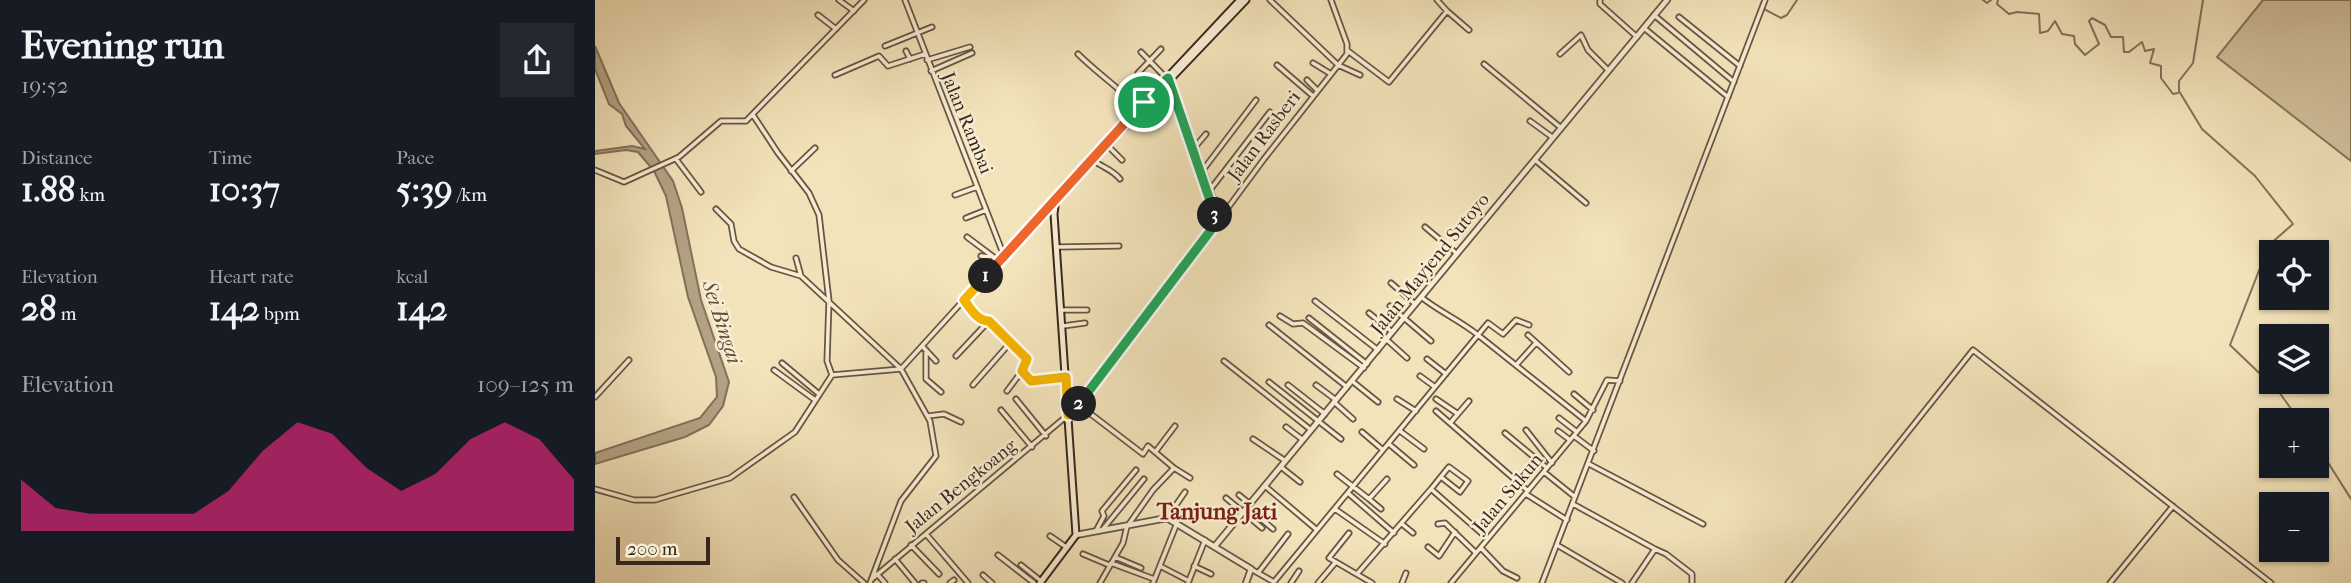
<!DOCTYPE html>
<html lang="en">
<head>
<meta charset="utf-8">
<style>
  :root { --surface:#171b24; --page:#242831; --text:#f1f3f6; --muted:#9ea1a6; --accent:#db2777 }
  body { margin:0; font-family:"IM FELL French Canon",serif; background:var(--page); color:var(--text); height:100vh; display:flex; flex-direction:column; font-size:26px; white-space:nowrap }
  * { box-sizing:border-box; margin:0 }
  p { font-size:23px; color:var(--muted) }
  .icon { flex:none; width:38px; height:38px; fill:none; stroke:currentColor; stroke-width:2; stroke-linecap:round; stroke-linejoin:round }
  .map { position:relative; flex:1; overflow:hidden }
  .side { display:flex; flex-direction:column; background:var(--surface); width:595px }
  .side>* { flex:none }
  .buttons { position:absolute; left:1664px; top:240px; display:grid; gap:14px }
  .buttons a { display:grid; place-items:center; width:70px; height:70px; border-radius:0px; background:var(--surface); box-shadow:0 2px 5px #0004; font-size:35px }
  .scale { position:absolute; left:21px; bottom:18px; width:94px; box-sizing:border-box; padding-left:7px; border:4px solid #39271e; border-top:0; font-size:19px; line-height:24px; white-space:nowrap; color:#39271e; -webkit-text-stroke:5px #f7edd2; paint-order:stroke }
  .pin { position:absolute; display:grid; place-items:center; width:60px; height:60px; color:#fff; margin:-30px; border:4px solid #fff; border-radius:50%; box-shadow:0 2px 7px #0007 }
  .km { position:absolute; width:35px; height:35px; margin:-18px; border-radius:50%; background:#222; color:#fff; font-size:19px; line-height:35px; text-align:center }
  .round { display:grid; place-items:center; flex:none; width:74px; height:74px; border-radius:0px; background:var(--page) }
  .overview { display:flex; align-items:center; justify-content:space-between; height:119px; padding:0 21px }
  h1 { font-size:38px; font-weight:700; line-height:52px }
  .stats { display:grid; grid-template-columns:repeat(3,1fr); gap:10px; height:119px; padding:7px 21px }
  .stats div { display:grid; align-content:center }
  .stats b { font-size:35px; font-weight:700 }
  .stats small { font-size:19px; font-weight:400 }
  .stats p { font-size:19px }
  .chart { height:196px; padding:14px 21px }
  .chart p { display:flex; justify-content:space-between }
  .chart svg { width:100%; height:126px; margin-top:7px; fill:var(--accent); opacity:.7 }
  main { display:flex; flex:1; min-height:0 }
  .map>svg:first-child { display:block }
</style>
</head>
<body>
<main>
<section class="side">
<div class="overview"><div><h1>Evening run</h1><p>19:52</p></div><a class="round"><svg class="icon" aria-label="share" viewBox="0 0 24 24"><path d="M12 15V3M7 8l5-5 5 5M5 13v7h14v-7"/></svg></a></div>
<div class="stats">
<div><p>Distance</p><b>1.88<small> km</small></b></div>
<div><p>Time</p><b>10:37</b></div>
<div><p>Pace</p><b>5:39<small> /km</small></b></div>
</div>
<div class="stats">
<div><p>Elevation</p><b>28<small> m</small></b></div>
<div><p>Heart rate</p><b>142<small> bpm</small></b></div>
<div><p>kcal</p><b>142</b></div>
</div>
<div class="chart"><p><span>Elevation</span>109–125 m</p>
<svg viewBox="0 0 160 44" preserveAspectRatio="none"><path d="M0 44V26L10 36L20 38L30 38L40 38L50 38L60 30L70 16L80 6L90 10L100 22L110 30L120 24L130 12L140 6L150 12L160 26V44z"/></svg>
</div>
</section>
<div class="map">
<svg width="1756" height="583" viewBox="0 0 1756 583">
  <rect width="100%" height="100%" fill="#f3e3ba"/>
  <filter id="stains"><feTurbulence type="fractalNoise" baseFrequency=".00286" numOctaves="4"/><feColorMatrix values="0 0 0 0 .2 0 0 0 0 .09 0 0 0 0 .02 0 0 0 .5 -.17"/></filter>
  <radialGradient id="worn" r=".72"><stop offset=".6" stop-color="#630" stop-opacity="0"/><stop offset="1" stop-color="#630" stop-opacity=".3"/></radialGradient>
  <path fill="#d3c39f" stroke="#86755e" stroke-width="2" d="M1668,0h88v161l-134,-104z"/>
  <path fill="#b4a385" stroke="#83715c" stroke-width="2" d="M0,46l24,57 54,78 9,27 19,92 28,82 -6,24 -14,19 -24,12 -90,27v-11l105,-35 17,-21 -1,-20 -28,-80 -22,-101 -12,-25 -16,-19 -12,-2 -31,4v-3l37,-5 13,3 -19,-23 -4,-12 -13,-10 -14,-35z"/>
  <g fill="none" stroke-linecap="round" stroke-linejoin="round">
    <path stroke="#83715c" stroke-width="2" d="M1388,0l4,3 4,-3
      M1403,0l-1,4 12,10 8,-2 22,2 1,19 8,-2 7,-10 7,13 12,2 1,8 10,11 14,-11 -10,-23 3,-3 13,7 6,12h12l1,15h5l13,-10 3,9 9,-2 -4,14 11,3v12l12,16 5,-1
      M1608,0l-10,63 -14,18v10l23,38 53,47 38,48 -24,21 -39,100 49,47 20,28
      M1165,7l21,11 6,-3 10,-15
      M1722,445l34,54"/>
    <g stroke="#685645" stroke-width="7">
      <path id="minor" d="M244,0l15,11
        M310,0l99,256
        M675,0l68,65 22,10
        M1005,0v4l37,33
        M852,11l22,19
        M223,15l18,14
        M1059,15l80,67
        M1084,17l61,49
        M1049,28l84,69
        M290,46l47,-19
        M311,51l4,8
        M753,51l41,31 58,-71 -10,-11
        M546,52l29,30 47,140
        M483,54c16,16 32,27 48,42l9,-3 9,9
        M965,54l21,-19 7,15 20,20
        M332,60l43,-13
        M718,63l18,11
        M889,64l76,63
        M682,65l36,31
        M336,71l41,-18
        M543,73l23,-24
        M240,75l44,-19 9,10 37,-12
        M712,80l10,10
        M534,86l6,7
        M158,115l25,38 31,40 10,22 10,86 -2,60 5,14
        M935,121l22,16
        M611,134l-11,13 25,70
        M513,146l14,14
        M81,159l25,33
        M498,160c10,8 19,9 27,19
        M940,160l51,43
        M0,170l29,12 55,-25 42,-36h25l118,-121
        M608,170l53,-70
        M196,171l24,-23
        M615,190l60,-78
        M360,195l22,-8
        M121,209l15,15 3,17 5,8 32,18 30,9 100,93 29,52 6,35 -35,45 -31,82
        M371,218l20,-8
        M830,227l31,26
        M372,237l32,24
        M462,247l62,-1
        M386,256l9,1
        M201,258l5,18
        M796,283l24,21
        M369,300l17,20 8,1 38,38 -5,13 9,9 35,-4
        M720,301l63,49
        M795,306l41,35
        M468,310h24
        M774,313l23,19
        M685,316l13,8 10,-1 61,45
        M714,318l58,46
        M674,325l78,62
        M934,325l-13,-5 -13,14 -15,-11 -10,12 108,86
        M468,326l22,-3
        M933,335l41,37
        M792,340l20,18
        M327,346l14,15
        M331,350v29l15,13
        M361,356l32,-34
        M832,359l19,15
        M629,361l87,69
        M187,363l37,31
        M922,364l19,-21
        M179,370l41,30
        M825,376l15,11
        M757,381l26,21
        M674,382l72,57
        M378,385l37,-42
        M693,385l37,29
        M721,385l20,15
        M412,391l15,-20
        M979,394l19,16
        M0,397l34,-37
        M421,399l30,37
        M802,399l19,12
        M841,399l22,15
        M739,402l19,17
        M484,405l64,49 5,-8 26,22
        M406,410l31,37
        M841,411l92,80
        M333,416l16,-2 17,8
        M964,418l18,14
        M856,422l18,-21
        M691,427l17,13
        M931,430l26,33
        M805,431l24,18
        M963,431l12,9
        M767,432l21,18
        M910,433l42,35
        M979,436l20,15
        M658,439l31,21
        M794,444l25,21
        M561,451l19,-25
        M994,464l114,60
        M686,467l19,15
        M949,472l31,25
        M742,474l32,25 18,-20
        M846,477l19,15 8,-11 -19,-14 -1,1 -17,21 56,49
        M670,486l52,44
        M0,489l39,11h21l75,-22 65,-46 37,-57 69,-6 153,-168
        M753,493l46,40
        M931,494l41,26
        M644,495l11,9
        M199,497l44,63 26,23
        M631,498l17,14
        M774,499l12,10
        M978,504l82,45 -23,34
        M652,507l26,22
        M740,509l50,35
        M648,512l19,16
        M572,518l18,-26
        M534,524l24,-34 21,-22 16,10
        M807,524l11,9
        M843,524l7,-1 31,30
        M508,529l41,-50
        M501,531l8,-15 -2,-5 34,-41
        M754,533l-20,25 43,25
        M331,534l42,49
        M455,536l16,11
        M316,545l28,29
        M962,545l65,38
        M833,547l11,9 16,-24
        M886,548l22,23 14,7
        M1060,549l11,5 26,20v9
        M488,554l26,11
        M403,555l36,28
        M520,557l26,11
        M300,559l20,24
        M516,563l43,16
        M426,565l20,16
        M565,566l29,15
        M599,566l17,8
        M656,569l23,13
        M663,573l30,-39
        M282,574l8,9
        M762,574l74,-85
        M388,575l9,8
        M277,579l196,-164 63,-76 133,-180 83,-105v-10l-16,-44
        M679,582l204,-247c-19,-15 -38,-23 -57,-38
        M327,583h2
        M355,583l4,-3
        M505,583l23,-40 4,-17
        M558,583l24,-60
        M593,583l17,-43
        M696,583l8,-12
        M723,583l17,-20
        M807,583l4,-10
        M856,583l135,-162 21,-41 13,1
        M947,583l223,-583
        M1193,583l185,-233 298,233
        M1515,583l63,-77"/>
    </g>
    <g stroke="#685645" stroke-width="8">
      <path id="tertiary" d="M481,535l91,-17 84,51 -5,14
        M620,546l452,-546"/>
    </g>
    <g stroke="#39271e" stroke-width="9">
      <path id="secondary" d="M509,145l136,-145
        M445,583l36,-48 -22,-321 2,-15 190,-199"/>
    </g>
    <use href="#minor" stroke="#f7edd2" stroke-width="3.5"/>
    <use href="#tertiary" stroke="#f7edd2" stroke-width="4.5"/>
    <use href="#secondary" stroke="#f7edd2" stroke-width="5"/>
  </g>
  <g fill="none" stroke-linecap="round" stroke-linejoin="round">
    <g stroke="#fff" stroke-width="14">
      <path id="split-1" d="M391,276l158,-174"/>
    </g>
    <g stroke="#fff" stroke-width="14">
      <path id="split-2" d="M391,276l-22,24c7,9 13,21 25,21l38,38 -5,12 9,10 35,-4 2,38 11,-11"/>
    </g>
    <g stroke="#fff" stroke-width="14">
      <path id="split-3" d="M484,404l138,-182 -2,-7"/>
    </g>
    <g stroke="#fff" stroke-width="14">
      <path id="split-4" d="M549,102l24,-24 47,137"/>
    </g>
    <use href="#split-1" stroke="#f0652b" stroke-width="9"/>
    <use href="#split-2" stroke="#f5b400" stroke-width="9"/>
    <use href="#split-3" stroke="#22a559" stroke-width="9"/>
    <use href="#split-4" stroke="#22a559" stroke-width="9"/>
  </g>
  <g text-anchor="middle" dominant-baseline="central" stroke-width="5" stroke-linejoin="round" paint-order="stroke">
    <g font-size="19" fill="#39271e" stroke="#f7edd2">
      <text transform="translate(372 123) rotate(68)">Jalan Rambai</text>
      <text transform="translate(669 136) rotate(-53)">Jalan Rasberi</text>
      <text transform="translate(835 264) rotate(-51)">Jalan Mayjend Sutoyo</text>
      <text transform="translate(366 486) rotate(-39)">Jalan Bengkoang</text>
      <text transform="translate(913 493) rotate(-50)">Jalan Sukun</text>
    </g>
    <g font-size="21" font-style="italic" fill="#5e4c3d" stroke="#f7edd2">
      <text transform="translate(127 322) rotate(72)">Sei Bingai</text>
    </g>
    <g font-size="23" font-weight="bold" fill="#7a1f14" stroke="#f7edd2">
      <text x="622" y="511">Tanjung Jati</text>
    </g>
  </g>
  <rect width="100%" height="100%" filter="url(#stains)"/>
  <rect width="100%" height="100%" fill="url(#worn)"/>
</svg>
<div class="buttons">
<a><svg class="icon" aria-label="locate" viewBox="0 0 24 24"><circle cx="12" cy="12" r="6"/><path d="M12 2v4M12 18v4M2 12h4M18 12h4"/></svg></a>
<a><svg class="icon" aria-label="layers" viewBox="0 0 24 24"><path d="M12 4l9 5-9 5-9-5zM3 14l9 5 9-5"/></svg></a>
<a>+</a>
<a>−</a>
</div>
<div class="scale">200 m</div>
<div class="pin" style="left:549px;top:102px;background:#1e9e55"><svg class="icon" aria-label="arrive" viewBox="0 0 24 24"><path d="M6 21V4h12l-3 4 3 4H6"/></svg></div>
<b class="km" style="left:391px;top:276px">1</b>
<b class="km" style="left:484px;top:404px">2</b>
<b class="km" style="left:620px;top:215px">3</b>
</div>
</main>
</body>
</html>
